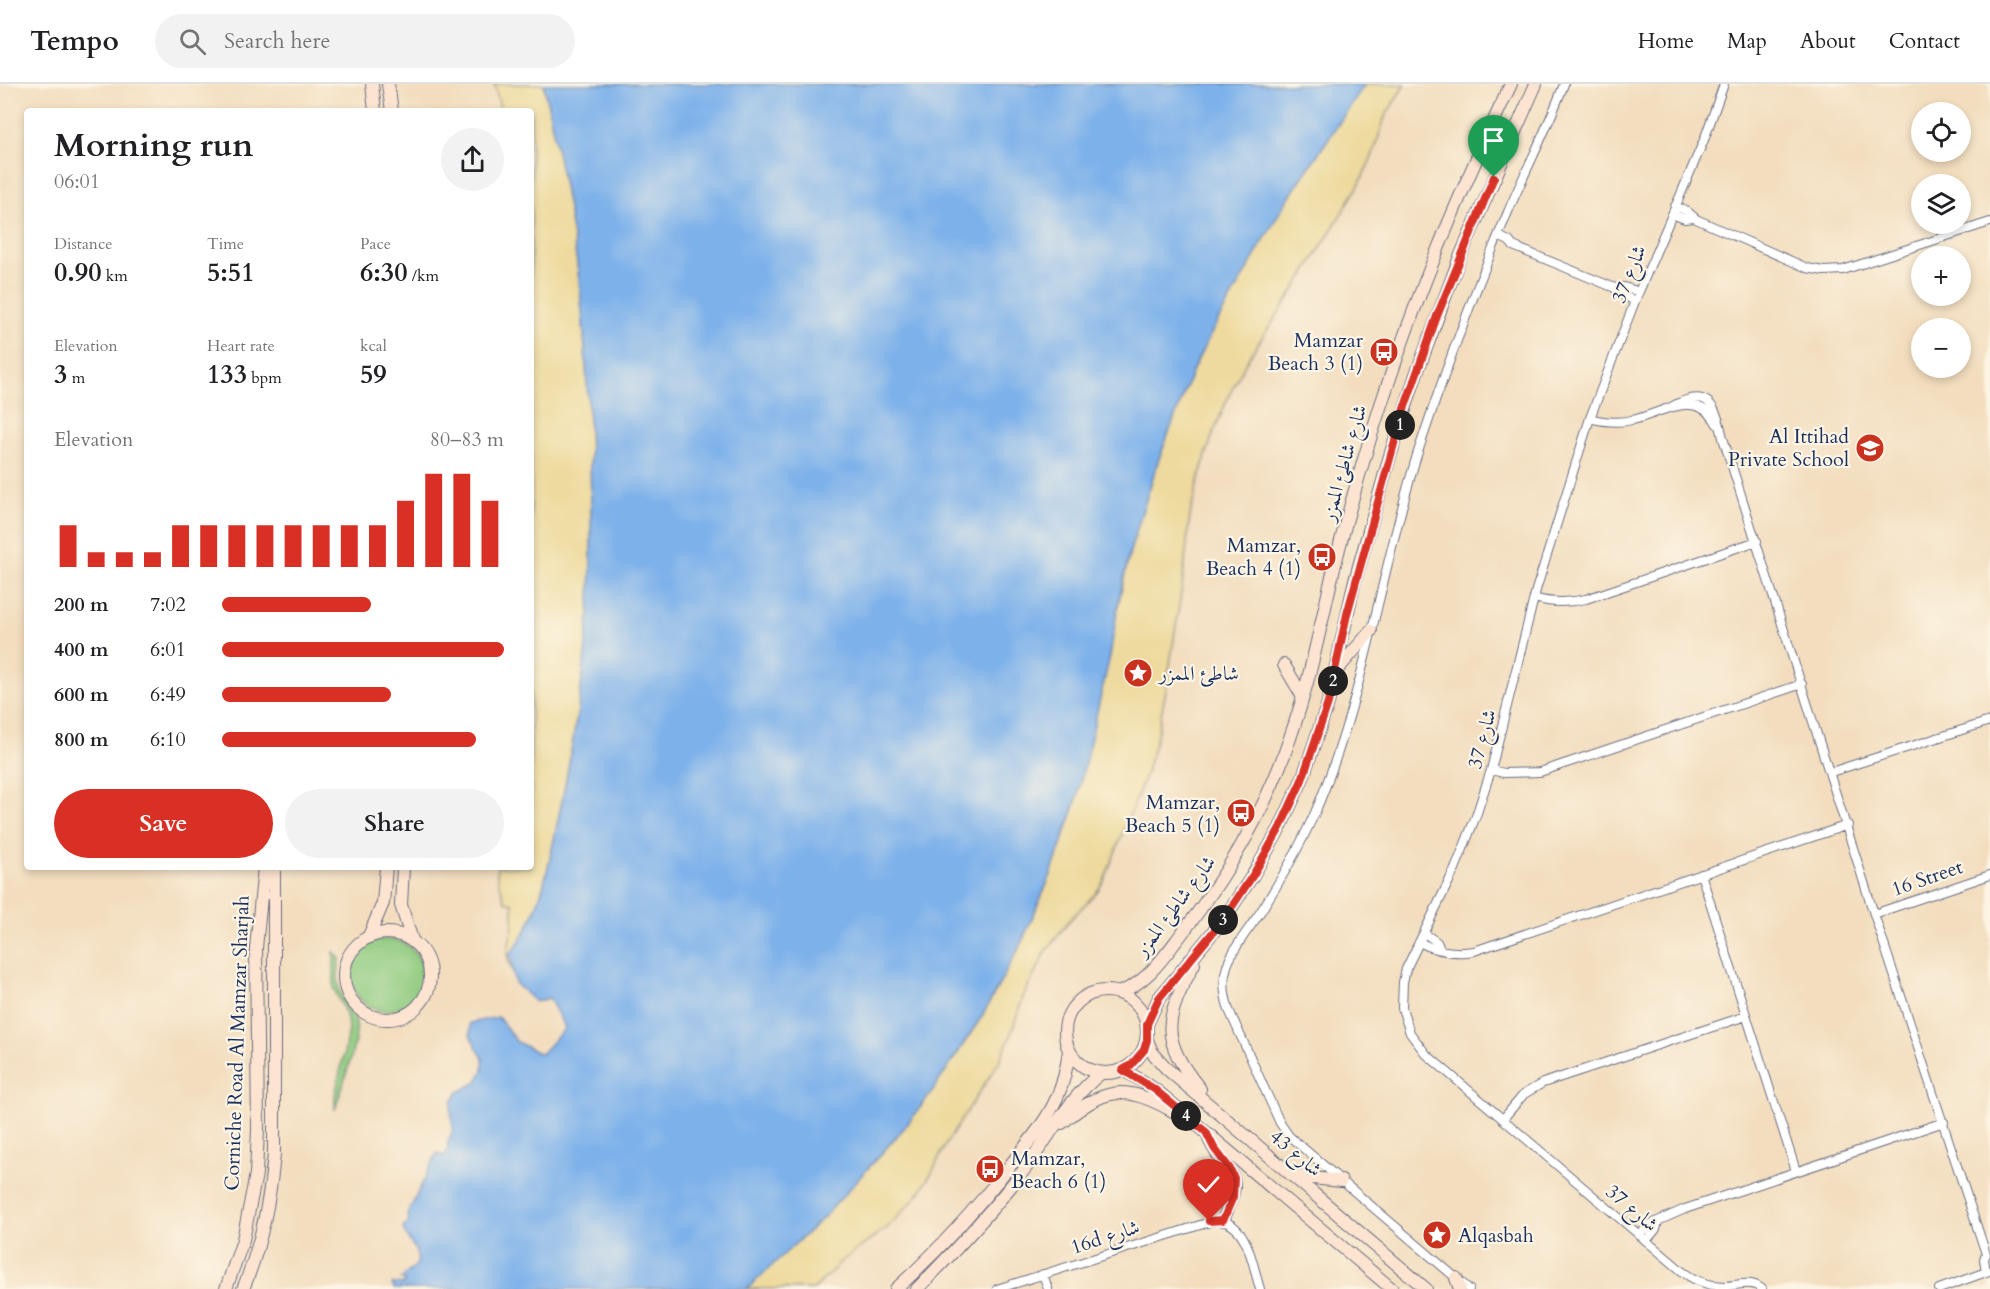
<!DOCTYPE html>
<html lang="en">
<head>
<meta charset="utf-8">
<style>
  :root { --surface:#fff; --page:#f2f2f2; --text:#202124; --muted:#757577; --line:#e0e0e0; --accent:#d93025 }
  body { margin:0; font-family:Cardo,Amiri,serif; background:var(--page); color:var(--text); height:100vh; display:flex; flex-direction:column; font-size:22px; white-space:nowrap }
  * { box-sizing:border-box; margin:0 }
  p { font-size:20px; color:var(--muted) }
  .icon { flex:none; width:33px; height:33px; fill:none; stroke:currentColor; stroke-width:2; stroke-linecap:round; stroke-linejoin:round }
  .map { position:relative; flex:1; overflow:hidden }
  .drawer { position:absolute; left:24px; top:24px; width:510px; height:762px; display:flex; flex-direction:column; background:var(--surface); border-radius:6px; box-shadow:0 3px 9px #0003 }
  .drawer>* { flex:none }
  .buttons { position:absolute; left:1911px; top:18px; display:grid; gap:12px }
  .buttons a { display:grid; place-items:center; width:60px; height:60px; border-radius:50%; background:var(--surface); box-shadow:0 3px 9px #0003; font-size:30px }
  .pin { position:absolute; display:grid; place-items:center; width:51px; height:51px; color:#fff; margin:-62px -26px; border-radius:50% 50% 50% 0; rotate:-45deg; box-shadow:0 0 6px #0007 }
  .pin .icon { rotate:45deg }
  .km { position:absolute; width:30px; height:30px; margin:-15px; border-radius:50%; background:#222; color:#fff; font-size:16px; line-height:30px; text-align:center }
  .round { display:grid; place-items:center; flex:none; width:63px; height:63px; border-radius:32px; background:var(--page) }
  .headline { display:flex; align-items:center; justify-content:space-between; height:102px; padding:0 30px }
  h1 { font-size:33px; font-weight:600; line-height:45px }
  .figures { display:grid; grid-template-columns:repeat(3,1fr); gap:9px; height:102px; padding:6px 30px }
  .figures div { display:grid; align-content:center }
  .figures b { font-size:26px; font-weight:600 }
  .figures small { font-size:16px; font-weight:400 }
  .figures p { font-size:16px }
  .chart { height:168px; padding:12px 30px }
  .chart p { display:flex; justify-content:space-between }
  .chart svg { width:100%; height:108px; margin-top:6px; stroke:var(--accent); stroke-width:6 }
  .button { display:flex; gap:12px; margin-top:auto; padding:12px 30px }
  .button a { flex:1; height:69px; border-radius:36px; background:var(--accent); color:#fff; font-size:24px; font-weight:600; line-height:69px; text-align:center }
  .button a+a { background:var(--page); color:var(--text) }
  ul { padding:0 30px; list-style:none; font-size:20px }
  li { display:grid; grid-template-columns:96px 72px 1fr; align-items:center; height:45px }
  li i { height:15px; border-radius:8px; background:var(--accent) }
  header { display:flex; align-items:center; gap:36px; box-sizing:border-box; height:84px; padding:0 30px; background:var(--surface); border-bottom:2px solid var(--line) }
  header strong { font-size:28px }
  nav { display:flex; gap:33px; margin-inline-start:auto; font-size:21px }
  .search { width:420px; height:54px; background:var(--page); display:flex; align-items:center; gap:15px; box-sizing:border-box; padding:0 21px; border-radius:33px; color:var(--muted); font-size:22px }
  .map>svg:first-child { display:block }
</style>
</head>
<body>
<header>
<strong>Tempo</strong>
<div class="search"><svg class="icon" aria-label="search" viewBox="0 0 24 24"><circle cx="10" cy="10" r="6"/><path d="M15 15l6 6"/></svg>Search here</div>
<nav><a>Home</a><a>Map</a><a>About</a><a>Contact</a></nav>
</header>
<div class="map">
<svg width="1990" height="1205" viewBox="0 0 1990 1205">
  <rect width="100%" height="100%" fill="#fcf5e5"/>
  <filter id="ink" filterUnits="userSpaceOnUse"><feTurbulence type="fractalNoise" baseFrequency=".0167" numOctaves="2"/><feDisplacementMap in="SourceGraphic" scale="12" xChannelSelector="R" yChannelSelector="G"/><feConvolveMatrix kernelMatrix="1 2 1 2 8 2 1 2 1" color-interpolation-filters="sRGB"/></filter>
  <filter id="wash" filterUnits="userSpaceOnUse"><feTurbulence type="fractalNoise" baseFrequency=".008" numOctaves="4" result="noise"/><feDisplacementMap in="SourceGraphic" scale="24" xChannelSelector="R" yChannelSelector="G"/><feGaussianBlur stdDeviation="1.35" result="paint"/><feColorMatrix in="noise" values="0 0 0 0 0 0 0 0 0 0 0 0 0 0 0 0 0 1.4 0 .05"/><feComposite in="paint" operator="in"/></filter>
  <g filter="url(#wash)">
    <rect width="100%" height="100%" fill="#f3ddbe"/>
    <path fill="#90cb80" stroke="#567d6f" stroke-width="1.5" d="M351 891a36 36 0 1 1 72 0a36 36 0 1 1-72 0Z
      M334,868l6,7c-2,10 -3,22 0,32 3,12 15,21 16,33 3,16 -16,68 -21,86v-15l14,-64 -3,-17 -12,-25z"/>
    <path fill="#eeda9e" stroke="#84847e" stroke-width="1.5" d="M494,0h50c11,61 27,126 34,188 9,78 12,157 13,236 0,39 1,79 -3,118 -5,62 -16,123 -28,184 -10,48 -18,106 -50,144l5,21c-14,-19 -4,-32 -2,-52 0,-7 0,-14 0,-20l-8,-2 -8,-25v-9h34v-756h-30z
      M1365,0h40l-20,33 -11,35 -15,33 -60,98 -50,74 -20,38 -16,39 -13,40 -10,41 -7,65 -17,110 -10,50 -9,31 -43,110 -8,12 -28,29 -21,28 -24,47 -13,40 -11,25 -52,80 -16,32 -14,22 -29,31 -45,33 -29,29h-67l127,-127 30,-34 27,-35 51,-77 37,-68 31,-71 26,-75 54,-251 27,-87 37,-97 21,-41 70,-123z"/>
    <path fill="#7db1ea" stroke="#4c70a4" stroke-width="1.5" d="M544,0h821l-80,119 -70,123 -21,41 -37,97 -27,87 -11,48 -9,57 -34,146 -26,75 -31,71 -37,68 -51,77 -27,35 -78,87 -79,74h-353l-2,-5h12l1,-3 -4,-2 16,-15c3,-16 -12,-24 -14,-36l6,-7 -2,-6 30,-62 8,3 4,-9 -2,-2 6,-16 -2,-18 1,-10 6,-9 18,-9 7,-13v-11l-13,-24v-12l28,-6 19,25 24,12 24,-26 -16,-30 -14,4 -20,-19 -5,-29c33,-39 40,-98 51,-148 12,-59 21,-118 27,-178 4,-41 3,-82 3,-122 -1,-79 -4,-157 -13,-235 -8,-63 -23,-125 -34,-187z"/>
  </g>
  <g filter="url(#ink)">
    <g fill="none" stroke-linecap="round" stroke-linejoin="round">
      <g stroke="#676c80" stroke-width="10">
        <path id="street" d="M1724,0l-20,56 -69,161 -45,117 -54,172 -45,180 -15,46 -21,53 -49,100 -3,13 -1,26 8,25 16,21 257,218c12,9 27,14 42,14 13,0 25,-7 37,3
          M1675,122l12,5 9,8 111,49 17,3 19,-1 147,-48
          M1672,130l13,5 9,-1
          M1498,152l11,5 4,5 102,42 3,5 17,8
          M1615,204l9,-1 15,5
          M1671,323c36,-21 45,-3 52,31l151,476 112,340 -2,5 2,13
          M1590,334c12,4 30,5 42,2 29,-6 65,-33 85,4
          M1534,514c16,5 35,5 52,1l171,-58
          M1491,686l13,3 36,-1 262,-88
          M1831,688l159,-51
          M1701,790l95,297
          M1874,830l116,-39
          M1424,849l13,9 3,7
          M1419,858c17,9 36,12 55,9l374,-126
          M1503,1035l21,-25 19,-11 203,-67
          M1639,1151l12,-11 34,-15 259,-87
          M1646,1157l10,-12 2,-7
          M1043,1190l5,15
          M997,1205l219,-69c33,2 36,44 44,69
          M1469,1205l-180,-153 -9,-13 -51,-113c-5,-15 -7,-29 -2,-44 7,-20 23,-38 34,-55 20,-31 38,-63 53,-96 50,-115 66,-241 103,-360 27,-82 57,-163 91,-243 18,-43 40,-84 56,-128
          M1939,1205l50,-18"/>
      </g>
      <g stroke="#676c80" stroke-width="14">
        <path id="secondary" d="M372,0l3,27
          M388,0l4,27
          M1284,581l19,32
          M1337,586l34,-39
          M403,783l-2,38 11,35
          M344 892a43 43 0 1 1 86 0a43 43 0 1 1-86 0Z
          M369,852l14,-33 3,-36
          M1194,880c-30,56 -35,74 6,125
          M1065 948a41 41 0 1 1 82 0a41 41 0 1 1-82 0Z
          M1118,909c28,-9 45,-35 62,-57 47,-60 86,-126 110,-198 19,-54 30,-110 43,-166 17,-68 37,-137 60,-203 33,-98 74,-192 118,-285
          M1147,940l12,-26 64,-78 30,-45 27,-47 22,-48 26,-77 26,-119 36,-128 26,-81 44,-118 76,-173
          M1147,956l5,12 15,17 259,220
          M1123,986l21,12 19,14 229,193
          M1062,1039c43,-36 62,-39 111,-12
          M1209,1055c20,42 37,29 14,81
          M1293,1092l48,5
          M1456,1194l4,11
          M226,1205l17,-49 13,-66 2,-44 -2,-182 8,-81
          M243,1205c18,-43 27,-88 31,-135v-287
          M896,1205c41,-37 78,-78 113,-122 17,-22 38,-45 49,-72 6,-14 9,-29 11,-44
          M917,1205c39,-39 76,-79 110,-123 24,-32 42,-68 74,-93"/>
      </g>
      <use href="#street" stroke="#fff" stroke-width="8"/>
      <use href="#secondary" stroke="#fde4d1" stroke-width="12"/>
    </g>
  </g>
  <g fill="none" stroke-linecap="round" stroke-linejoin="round" filter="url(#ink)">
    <g stroke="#fff" stroke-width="12">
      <path id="route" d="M1209,1137l14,-1 10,-23 1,-19 -4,-9 -16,-21 -8,-16 -52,-43 -31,-19 8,-5 13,-15 3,-10v-16l12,-26 64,-78 30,-45 27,-47 22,-48 26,-77 19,-89 55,-199 35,-99 57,-139"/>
    </g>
    <use href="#route" stroke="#d93025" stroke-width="8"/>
  </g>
  <defs>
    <g id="bus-disc" transform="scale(1.5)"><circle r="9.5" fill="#c8321e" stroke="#fcf5e5"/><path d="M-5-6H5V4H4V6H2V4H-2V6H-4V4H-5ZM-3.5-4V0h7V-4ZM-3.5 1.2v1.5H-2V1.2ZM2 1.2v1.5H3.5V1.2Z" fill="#fff"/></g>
    <g id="school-disc" transform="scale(1.5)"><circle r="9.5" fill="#c8321e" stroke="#fcf5e5"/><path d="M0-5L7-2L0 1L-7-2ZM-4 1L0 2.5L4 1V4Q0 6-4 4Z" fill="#fff"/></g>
    <g id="sight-disc" transform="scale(1.5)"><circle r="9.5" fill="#c8321e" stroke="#fcf5e5"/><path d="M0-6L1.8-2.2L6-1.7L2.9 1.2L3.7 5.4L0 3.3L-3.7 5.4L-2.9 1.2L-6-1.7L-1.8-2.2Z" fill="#fff"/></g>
  </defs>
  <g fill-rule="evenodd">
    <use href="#bus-disc" x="1384" y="268"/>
    <use href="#school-disc" x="1870" y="364"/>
    <use href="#bus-disc" x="1322" y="473"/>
    <use href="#sight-disc" x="1138" y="589"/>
    <use href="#bus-disc" x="1241" y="729"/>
    <use href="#bus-disc" x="990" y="1085"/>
    <use href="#sight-disc" x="1437" y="1151"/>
  </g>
  <g text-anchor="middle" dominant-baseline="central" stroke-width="4.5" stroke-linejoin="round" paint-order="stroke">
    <g font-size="20" fill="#1b2f5e" stroke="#fcf5e5">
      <text transform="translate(1629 190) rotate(-68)">شارع 37</text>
      <text transform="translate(1344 379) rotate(-74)">شارع شاطئ الممزر</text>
      <text transform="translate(1482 655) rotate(-75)">شارع 37</text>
      <text transform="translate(1927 794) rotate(-19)">16 Street</text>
      <text transform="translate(1175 822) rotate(-53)">شارع شاطئ الممزر</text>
      <text transform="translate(237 959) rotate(-88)">Corniche Road Al Mamzar Sharjah</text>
      <text transform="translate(1296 1069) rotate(40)">شارع 43</text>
      <text transform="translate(1632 1124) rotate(40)">شارع 37</text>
      <text transform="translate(1105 1153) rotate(-18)">16d شارع</text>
    </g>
    <g font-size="20" fill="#1b2f5e" stroke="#fcf5e5" text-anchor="end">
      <text x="1363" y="256">Mamzar<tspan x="1363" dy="23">Beach 3 (1)</tspan></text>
      <text x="1849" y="352">Al Ittihad<tspan x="1849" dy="23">Private School</tspan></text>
      <text x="1301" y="461">Mamzar,<tspan x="1301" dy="23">Beach 4 (1)</tspan></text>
      <text x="1159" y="589" text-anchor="start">شاطئ الممزر</text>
      <text x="1220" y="718">Mamzar,<tspan x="1220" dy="23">Beach 5 (1)</tspan></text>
      <text x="1011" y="1074" text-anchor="start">Mamzar,<tspan x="1011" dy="23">Beach 6 (1)</tspan></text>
      <text x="1458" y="1151" text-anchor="start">Alqasbah</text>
    </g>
  </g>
</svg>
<div class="buttons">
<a><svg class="icon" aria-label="locate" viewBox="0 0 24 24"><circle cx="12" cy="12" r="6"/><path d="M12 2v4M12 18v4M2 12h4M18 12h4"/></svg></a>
<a><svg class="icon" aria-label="layers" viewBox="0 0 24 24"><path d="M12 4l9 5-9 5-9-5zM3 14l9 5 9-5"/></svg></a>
<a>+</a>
<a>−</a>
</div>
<div class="pin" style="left:1494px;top:93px;background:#1e9e55"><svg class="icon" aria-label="arrive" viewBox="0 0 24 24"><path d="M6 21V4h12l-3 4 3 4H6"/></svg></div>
<div class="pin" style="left:1209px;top:1137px;background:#d93025"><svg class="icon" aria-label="check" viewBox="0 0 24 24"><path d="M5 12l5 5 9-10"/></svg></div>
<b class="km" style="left:1400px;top:341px">1</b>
<b class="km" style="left:1333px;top:597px">2</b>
<b class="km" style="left:1223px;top:836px">3</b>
<b class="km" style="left:1186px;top:1032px">4</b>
<section class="drawer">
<div class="headline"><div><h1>Morning run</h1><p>06:01</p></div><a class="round"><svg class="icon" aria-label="share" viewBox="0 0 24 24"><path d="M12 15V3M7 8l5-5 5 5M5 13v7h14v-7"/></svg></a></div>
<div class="figures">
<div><p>Distance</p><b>0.90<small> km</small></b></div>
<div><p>Time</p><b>5:51</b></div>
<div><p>Pace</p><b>6:30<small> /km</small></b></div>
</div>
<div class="figures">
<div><p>Elevation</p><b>3<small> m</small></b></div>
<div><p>Heart rate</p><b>133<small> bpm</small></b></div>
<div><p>kcal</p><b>59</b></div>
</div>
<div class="chart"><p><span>Elevation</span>80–83 m</p>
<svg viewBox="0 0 160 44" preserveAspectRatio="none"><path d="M5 44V27M15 44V38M25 44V38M35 44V38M45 44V27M55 44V27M65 44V27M75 44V27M85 44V27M95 44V27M105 44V27M115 44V27M125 44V17M135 44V6M145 44V6M155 44V17"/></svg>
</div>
<ul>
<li><b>200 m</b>7:02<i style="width:53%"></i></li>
<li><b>400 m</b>6:01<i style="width:100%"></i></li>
<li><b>600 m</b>6:49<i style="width:60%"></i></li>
<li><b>800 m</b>6:10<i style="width:90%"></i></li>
</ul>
<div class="button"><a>Save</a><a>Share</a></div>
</section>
</div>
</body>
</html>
